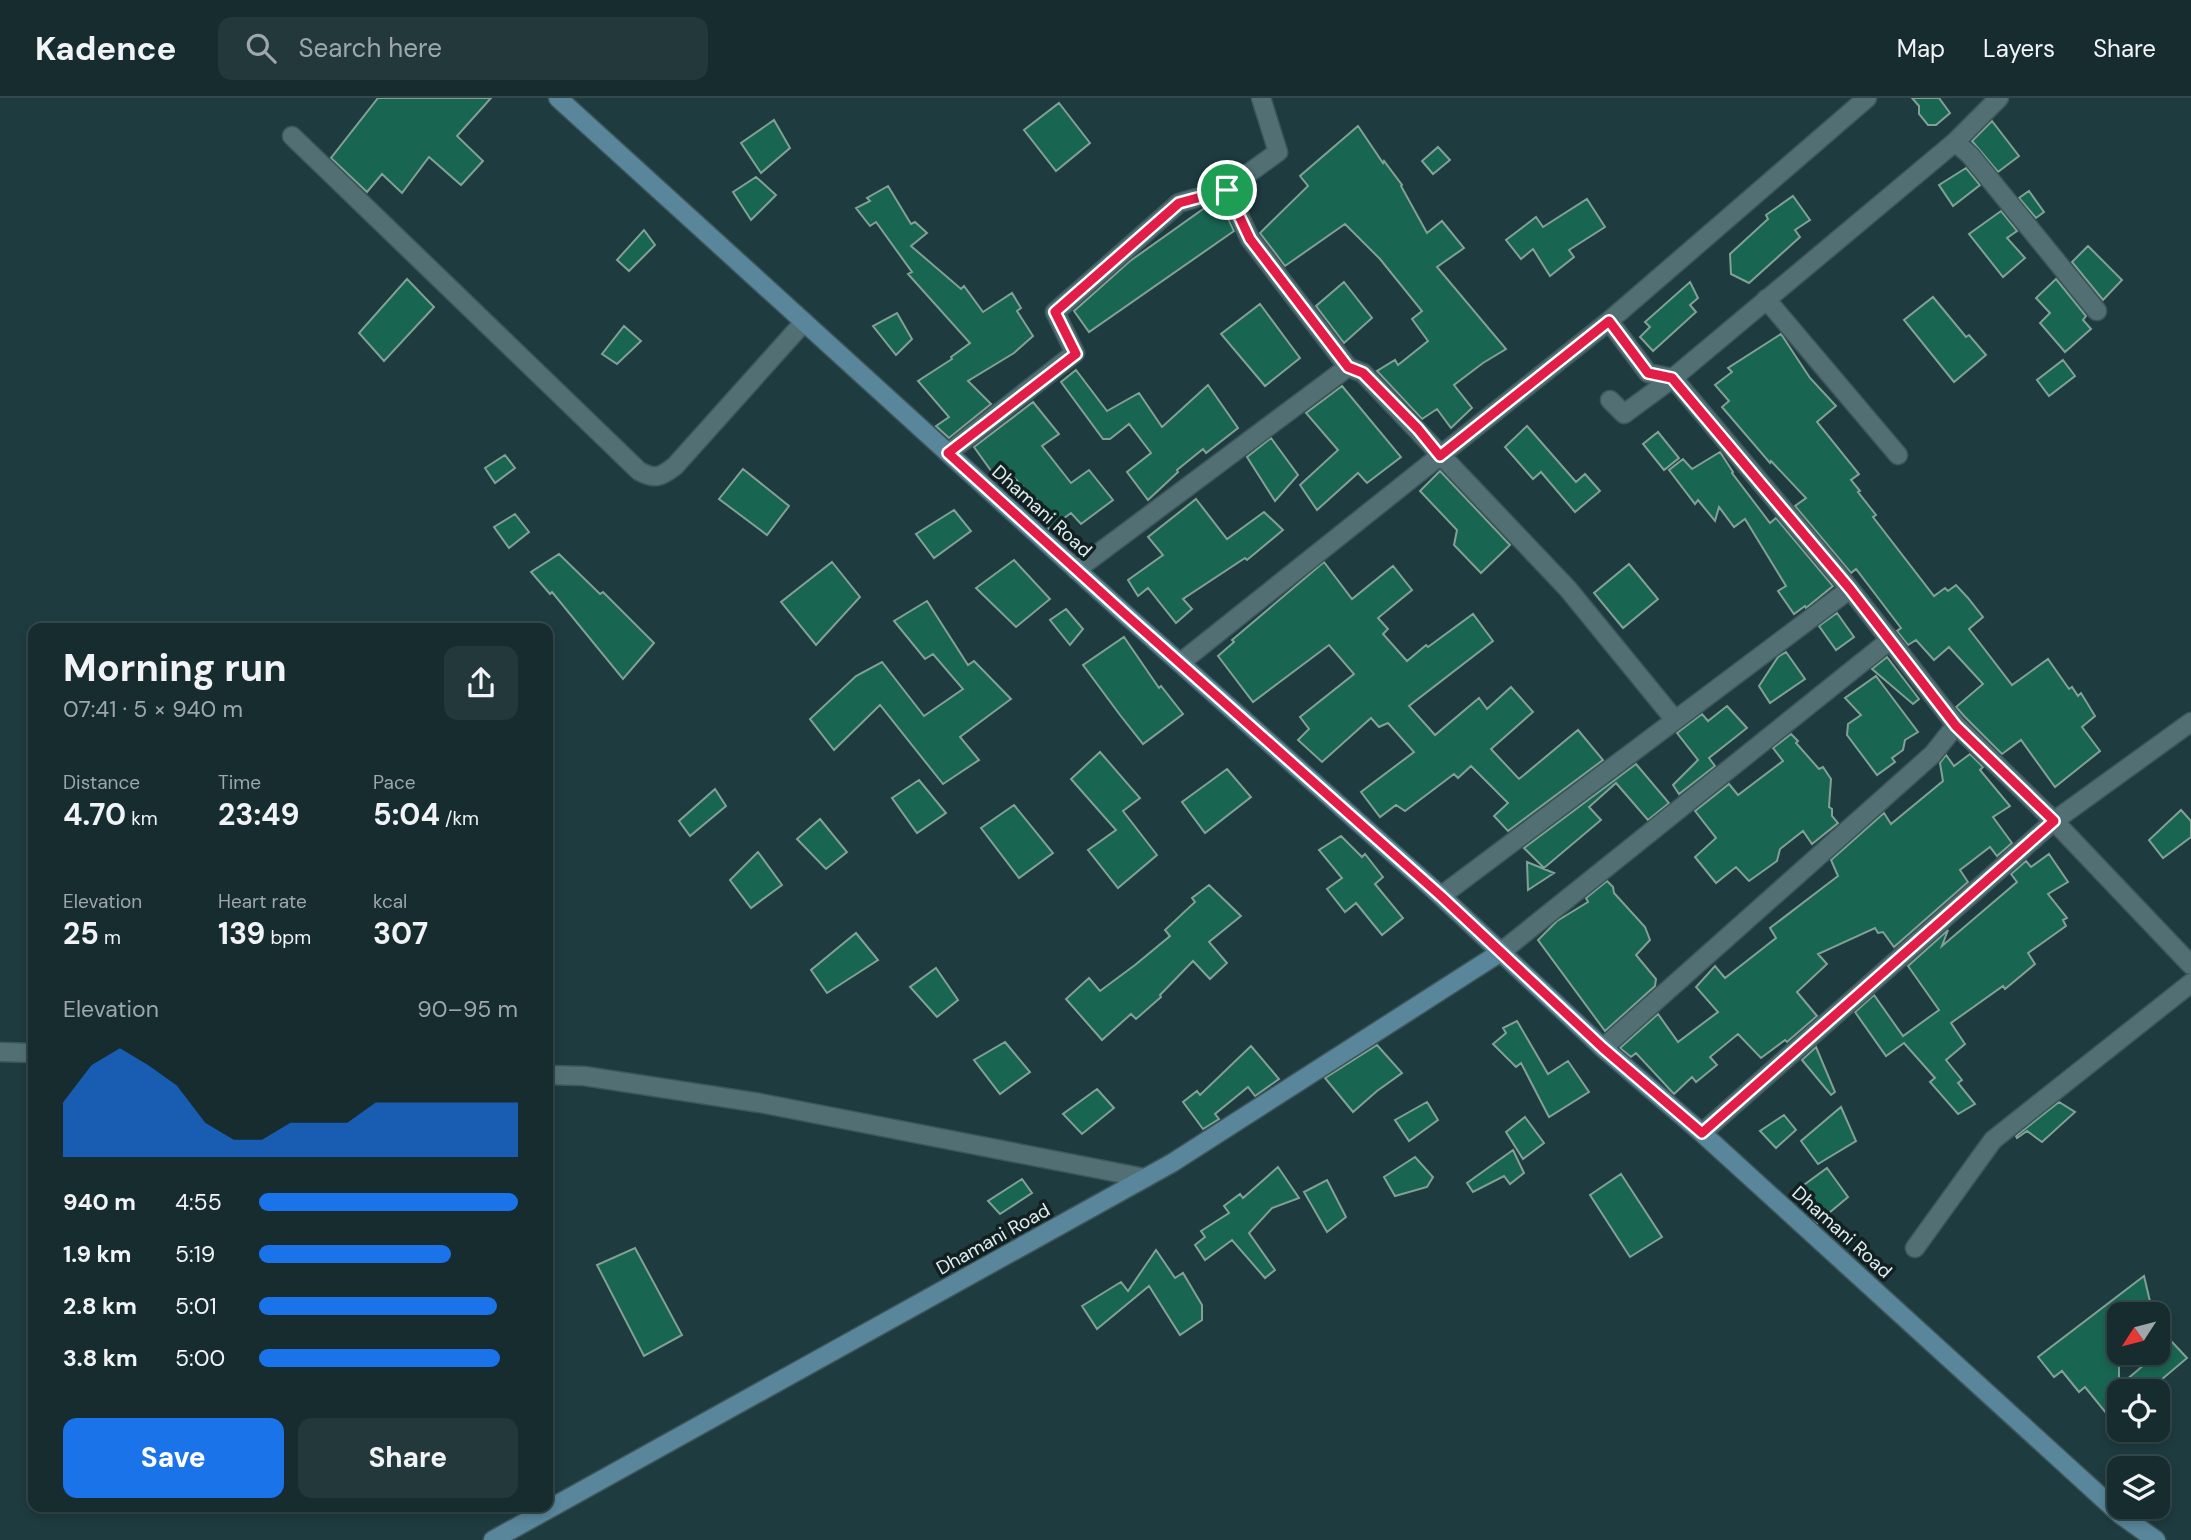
<!DOCTYPE html>
<html lang="en">
<head>
<meta charset="utf-8">
<style>
  :root { --surface:#162c2f; --page:#23383b; --text:#f1f3f6; --muted:#9ea7aa; --line:#35484b; --accent:#1a73e8 }
  body { margin:0; font-family:"DM Sans",sans-serif; background:var(--page); color:var(--text); height:100vh; display:flex; flex-direction:column; font-size:26px; white-space:nowrap }
  * { box-sizing:border-box; margin:0 }
  p { font-size:23px; color:var(--muted) }
  .icon { flex:none; width:38px; height:38px; fill:none; stroke:currentColor; stroke-width:2; stroke-linecap:round; stroke-linejoin:round }
  .map { position:relative; flex:1; overflow:hidden }
  .side { position:absolute; left:28px; top:525px; width:525px; height:889px; display:flex; flex-direction:column; background:var(--surface); border-radius:14px; box-shadow:0 4px 10px #0003,0 0 0 2px var(--line) }
  .side>* { flex:none }
  .needle { width:46px; rotate:234deg }
  .tools { position:absolute; left:2107px; top:1204px; display:grid; gap:14px }
  .tools a { display:grid; place-items:center; width:63px; height:63px; border-radius:14px; background:var(--surface); box-shadow:0 4px 10px #0003,0 0 0 2px var(--line); font-size:35px }
  .pin { position:absolute; display:grid; place-items:center; width:60px; height:60px; color:#fff; margin:-30px; border:4px solid #fff; border-radius:50%; box-shadow:0 2px 7px #0007 }
  .round { display:grid; place-items:center; flex:none; width:74px; height:74px; border-radius:14px; background:var(--page) }
  .overview { display:flex; align-items:center; justify-content:space-between; height:119px; padding:0 35px }
  h1 { font-size:38px; font-weight:700; line-height:52px }
  .metrics { display:grid; grid-template-columns:repeat(3,1fr); gap:10px; height:119px; padding:7px 35px }
  .metrics div { display:grid; align-content:center }
  .metrics b { font-size:30px; font-weight:700 }
  .metrics small { font-size:19px; font-weight:400 }
  .metrics p { font-size:19px }
  .chart { height:196px; padding:14px 35px }
  .chart p { display:flex; justify-content:space-between }
  .chart svg { width:100%; height:126px; margin-top:7px; fill:var(--accent); opacity:.7 }
  .primary-button { display:flex; gap:14px; margin-top:auto; padding:14px 35px }
  .primary-button a { flex:1; height:80px; border-radius:14px; background:var(--accent); color:#fff; font-size:28px; font-weight:700; line-height:80px; text-align:center }
  .primary-button a+a { background:var(--page); color:var(--text) }
  ul { padding:0 35px; list-style:none; font-size:23px }
  li { display:grid; grid-template-columns:112px 84px 1fr; align-items:center; height:52px }
  li i { height:18px; border-radius:9px; background:var(--accent) }
  header { display:flex; align-items:center; gap:42px; box-sizing:border-box; height:98px; padding:0 35px; background:var(--surface); border-bottom:2px solid var(--line) }
  header strong { font-size:33px }
  nav { display:flex; gap:38px; margin-inline-start:auto; font-size:24px }
  .search { width:490px; height:63px; background:var(--page); display:flex; align-items:center; gap:18px; box-sizing:border-box; padding:0 24px; border-radius:14px; color:var(--muted); font-size:26px }
  .map>svg:first-child { display:block }
</style>
</head>
<body>
<header>
<strong>Kadence</strong>
<div class="search"><svg class="icon" aria-label="search" viewBox="0 0 24 24"><circle cx="10" cy="10" r="6"/><path d="M15 15l6 6"/></svg>Search here</div>
<nav><a>Map</a><a>Layers</a><a>Share</a></nav>
</header>
<div class="map">
<svg width="2191" height="1442" viewBox="0 0 2191 1442">
  <rect width="100%" height="100%" fill="#1e3b3f"/>
  <path fill="#186652" stroke="#83a095" stroke-width="2" d="M378,0h113l-34,38 26,25 -22,24 -32,-28 -27,36 -20,-19 -15,18 -36,-34z
    M1912,0h27l11,15 -14,12h-8l-9,-11v-8z
    M1059,5l31,40 -34,28 -32,-41z
    M774,22l16,28 -29,25 -20,-30z
    M1992,23l27,35 -21,16 -26,-31z
    M1358,28l25,37 1,-2 18,24 -1,1 26,47 15,-12 22,27 -27,19 69,82 -23,14 -29,22 18,23 -21,20 -14,-19 -15,10 -45,-48 18,-11 3,5 30,-24 -16,-22 10,-8 -42,-52 -35,-35 -60,42 -25,-33 48,-47 -8,-10z
    M1438,49l12,13 -17,14 -11,-13z
    M1966,70l14,17 -27,21 -14,-21z
    M756,79l20,18 -25,25 -18,-28z
    M888,88l23,38 4,-2 12,11 -16,13 50,43 3,-3 19,26 29,-19 9,15 -4,3 16,25 -19,17 -46,28 23,23 -42,34 -13,-12 13,-9 -31,-36 34,-22 -1,-2 19,-14 -62,-69 4,-2 -36,-50 -6,4 -14,-18 14,-7 -3,-3z
    M2029,93l15,21 -8,6 -17,-20z
    M1793,98l17,24 -15,10 5,7 -51,46 -18,-9 -1,-20 38,-35 -2,-4z
    M1587,101l18,28 -36,23 5,7 -24,19 -17,-27 -12,10 -15,-19 30,-23 7,10z
    M1221,105l13,28 -145,101 -15,-21 56,-50 76,-54z
    M2001,113l16,20 -10,7 18,20 -22,19 -34,-43z
    M644,132l11,15 -26,26 -12,-11z
    M2088,148l34,34 -19,20 -31,-38z
    M407,181l27,28 -50,54 -25,-28z
    M2056,181l30,37 -3,4 8,9 -26,23 -25,-29 10,-10 -14,-15z
    M1344,184l28,36 -28,25 -28,-37z
    M1690,184l8,16 -8,7 6,7 -43,39 -13,-14 10,-10 -5,-5z
    M1933,199l33,40 3,-2 17,20 -32,27 -50,-62z
    M1260,206l40,54 -35,28 -44,-52z
    M897,215l15,26 -16,16 -23,-29z
    M624,228l17,15 -24,23 -15,-10z
    M1781,236l29,44 26,28 -19,16 42,52 -8,6 9,11 -2,1 18,23 -3,2 61,79 11,-8 3,3 8,-6 12,13 15,19 -14,12 43,56 36,-26 21,30 3,-2 6,9 3,-3 14,23 -13,11 18,24 -45,36 -34,-47 -19,14 -37,-37 -9,-10 27,-23 -34,-37 -15,13 -18,-20 -8,5 -11,-14 4,-3 -45,-59 -5,4 -56,-67 11,-8 -35,-37 -1,2 -48,-56 7,-6 -14,-16 17,-13 -4,-4z
    M2063,262l12,16 -26,20 -12,-16z
    M1076,272l31,41 32,-18 23,34 46,-42 30,43 -32,25 -3,-4 -26,21 1,2 -30,28 -21,-28 24,-19 -22,-29 -19,15h-7l-42,-57z
    M1342,288l59,71 -34,26 -9,-10 -41,37 -17,-25 38,-35 -32,-37z
    M1033,304l26,32 -17,12 29,37 18,-13 24,30 -32,24 -10,-11 -22,16 -21,-26 9,-3 -30,-29 -10,8 -23,-32z
    M1527,328l49,56 9,-8 15,17 -25,21 -34,-40 -8,7 -28,-32z
    M1658,334l21,26 -15,12 -21,-26z
    M1271,340l27,37 -23,26 -28,-44z
    M1720,354l13,20 -1,1 38,50 6,-5 57,68 -27,22 -1,-2 -11,8 -16,-23 8,-5 -41,-67 -11,8 -15,-20 -4,14 -17,-21 -3,4 -26,-34 14,-11 9,10z
    M505,357l10,13 -20,15 -10,-15z
    M743,371l46,37 -22,29 -48,-36z
    M1440,373l70,74 -29,28 -27,-28 3,-15 -37,-39z
    M1196,401l31,40 37,-27 19,18 -36,30 -2,-2 -62,41 9,10 -16,14 -28,-35 -10,8 -10,-16 35,-25 -15,-18z
    M954,412l17,21 -37,27 -18,-24z
    M515,416l14,18 -20,16 -15,-21z
    M559,456l41,40 3,-2 51,51 -31,36 -71,-87 -2,2 -19,-22z
    M1014,462l36,39 -34,28 -40,-39z
    M832,464l28,35 -44,48 -35,-43z
    M1324,464l28,37 41,-33 19,24 -34,28 10,11 -5,5 24,27 19,-16 2,2 45,-33 20,27 -84,65 26,29 44,-37 8,11 24,-22 22,25 -42,37 28,30 59,-49 25,30 -95,71 -14,-15 14,-13 -37,-37 -13,12 -4,-4 -49,37 -9,-6 -16,12 -19,-25 53,-40 -26,-29 -9,4 -8,-9 -49,44 -24,-22 11,-11 -9,-12 54,-43 -25,-29 -76,57 -35,-46 16,-14 -2,-2z
    M1629,466l29,35 -35,29 -29,-35z
    M927,503l41,64 6,-4 37,38 -51,38 19,23 -36,24 -63,-79 -46,45 -24,-31 46,-43 26,-14 42,54 39,-27 -30,-35 -8,5 -31,-38z
    M1066,511l17,20 -13,16 -20,-25z
    M1837,515l17,24 -18,13 -17,-24z
    M1124,539l35,51 2,-2 22,28 -40,30 -23,-29 -37,-50z
    M1786,554l19,27 -35,24 -11,-17 19,-29z
    M1887,559l32,42 -6,5 -41,-35z
    M1876,578l42,56 -13,8 -2,10 -11,8 3,4 -18,13 -30,-40 1,-11 13,-9 -16,-17z
    M1727,608l20,22 -38,30 6,8 -36,28 -6,-9 25,-25 -21,-27 25,-19 6,7z
    M1791,636l7,7 -2,2 23,26 4,-2 8,12 -2,28 3,2v7l6,7 -26,21 -9,-13 -23,18 -3,12 -28,20 -13,-14 -20,16 -21,-26 21,-19 -21,-27 34,-27 9,11 45,-34 -10,-13z
    M1100,654l40,46 -17,13 34,44 -39,33 -30,-38 28,-20 -45,-51z
    M1970,656l13,13 -3,3 30,36 -17,11 19,26 -15,13 -7,-9 -30,23 8,12 -74,65 -11,-15 -5,1 -3,-5 -57,26 9,10 -30,28 20,24 -30,26 -2,-2 -24,18 -23,-24 -28,23 7,8 -21,17 -4,-5 -18,17 -38,-41 -5,4 -11,-9 38,-34 20,28 40,-30 -22,-25 19,-21 10,12 51,-40 -6,-10 68,-52 -7,-16 53,-47 7,11 52,-43 -3,-18 6,-8 8,11z
    M1636,666l33,39 -21,17 -32,-37 -27,24 12,13 -57,48 -20,-20z
    M1227,671l24,28 -46,36 -23,-31z
    M919,682l27,33 -29,20 -25,-35z
    M715,691l11,17 -36,30 -11,-15z
    M1014,707l39,48 -34,25 -38,-50z
    M2181,712l10,11v16l-28,21 -14,-18z
    M820,721l27,33 -21,17 -29,-30z
    M1341,738l21,21 3,-3 18,23 -8,7 28,34 -21,17 -26,-32 -11,9 -18,-23 15,-11 -23,-28z
    M758,754l24,33 -31,23 -21,-28z
    M2049,756l19,28 -20,12 19,24 -4,2 3,6 -38,27 7,11 -30,25 -2,-3 -52,37 14,21 -19,16 16,20 -4,3 17,21 -17,10 -28,-32 5,-4 -31,-35 -18,13 -31,-44 19,-17 29,41 36,-26 -31,-44 40,-36 -6,16 75,-64 -6,-8 15,-13 5,6z
    M1527,764l27,11 -26,17z
    M1607,783l6,6 1,6 31,34 5,13 -14,15 20,24 -1,7 -50,45 -67,-91 19,-19 31,-19 -2,-4z
    M1209,787l32,31 -32,26 18,21 -17,16 -17,-18 -33,34 1,2 -25,22 -5,-5 -29,26 -36,-41 23,-21 11,13 35,-26 35,-29 -5,-6 30,-28 -3,-4z
    M856,835l22,27 -51,33 -16,-23z
    M936,870l22,32 -21,17 -27,-30z
    M1517,923l31,53 20,-13 21,31 -40,25 -28,-54 -5,4 -23,-23 13,-11 -3,-5z
    M1005,944l25,30 -30,22 -26,-34z
    M1377,947l25,28 -25,18 -24,21 -28,-34z
    M1251,948l28,33 -24,17 -7,-9 -33,27 4,5 -16,10 -20,-27 14,-11 3,4z
    M1816,949l19,45 -4,3 -29,-35z
    M1097,991l17,19 -32,26 -19,-20z
    M1427,1004l11,18 -29,21 -14,-21z
    M2059,1004l16,10 -33,30 -15,-11 -10,7 -1,-2z
    M1841,1009l15,34 -38,23 -17,-23z
    M1784,1017l12,15 -20,18 -16,-17z
    M1525,1019l19,26 -21,16 -17,-27z
    M1513,1052l11,23 -14,11 -6,-8 -31,16 -6,-9z
    M1415,1059l18,20 -6,10 -32,9 -11,-19z
    M1278,1069l21,31 -27,10 -23,25 26,37 -10,8 -33,-38 -27,20 -10,-15 10,-8 -4,-6 28,-18 -5,-7 16,-12 3,4z
    M1827,1070l21,29 -31,26 -24,-30z
    M1621,1076l41,63 -32,20 -40,-62z
    M1022,1081l10,14 -32,21 -12,-13z
    M1327,1082l19,37 -19,15 -23,-40z
    M635,1150l47,87 -38,21 -47,-91z
    M1156,1152l19,28 8,-5 19,32v15l-22,15 -31,-49 -52,43 -15,-23 39,-24 7,9z
    M2144,1178l9,38h-34v72l39,-33v-26l29,31 -39,33h-29v38l-34,-42 -6,5 -17,-21 -8,6 -16,-20z"/>
  <g fill="none" stroke-linecap="round" stroke-linejoin="round">
    <g stroke="#3c575a" stroke-width="21">
      <path id="street" d="M292,38l347,335c16,9 22,6 36,-5l129,-144
        M1955,44l15,13 127,156
        M1227,91l23,50 98,128 15,6 205,216 107,131
        M1766,201l132,156
        M1609,223l258,-223
        M1610,302l14,14 49,-36 282,-236 44,-44
        M948,355l127,-100 -20,-41 124,-109 48,-14 51,-37 -17,-54
        M1076,472l272,-203
        M1180,565l429,-342 39,52 25,5 177,211
        M1441,798l409,-307 40,51
        M1501,854l389,-312 66,85 98,96 137,144
        M1603,950l330,-294 23,-29
        M0,954l33,1
        M548,977l36,1 176,27 385,75
        M1702,1035l352,-312 137,-99
        M1915,1150l78,-108 198,-157"/>
    </g>
    <g stroke="#3c575a" stroke-width="21">
      <path id="secondary" d="M558,0l567,516 316,282 162,152 99,85 419,382 35,25
        M493,1442l679,-377 329,-211"/>
    </g>
    <use href="#street" stroke="#527074" stroke-width="18"/>
    <use href="#secondary" stroke="#59869b" stroke-width="18"/>
  </g>
  <g fill="none" stroke-linecap="round" stroke-linejoin="round">
    <g stroke="#fff" stroke-width="14">
      <path id="route" d="M1227,92l23,49 98,128 15,6 55,56 22,27 169,-135 39,52 24,5 178,211 106,137 98,95 -352,312 -99,-85 -162,-152 -316,-282 -177,-161 128,-99 -21,-42 124,-109z"/>
    </g>
    <use href="#route" stroke="#e11d48" stroke-width="9"/>
  </g>
  <g text-anchor="middle" dominant-baseline="central" stroke-width="7" stroke-linejoin="round" paint-order="stroke">
    <g font-size="19" fill="#ddedef" stroke="#132022">
      <text transform="translate(1042 413) rotate(42)">Dhamani Road</text>
      <text transform="translate(1842 1134) rotate(42)">Dhamani Road</text>
      <text transform="translate(993 1141) rotate(-29)">Dhamani Road</text>
    </g>
  </g>
</svg>
<div class="tools">
<a><svg class="needle" viewBox="-14 -14 28 28"><path d="M0-13l5 13h-10z" fill="#e53935"/><path d="M0 13l5-13h-10z" fill="#9ea7aa"/></svg></a>
<a><svg class="icon" aria-label="locate" viewBox="0 0 24 24"><circle cx="12" cy="12" r="6"/><path d="M12 2v4M12 18v4M2 12h4M18 12h4"/></svg></a>
<a><svg class="icon" aria-label="layers" viewBox="0 0 24 24"><path d="M12 4l9 5-9 5-9-5zM3 14l9 5 9-5"/></svg></a>
</div>
<div class="pin" style="left:1227px;top:92px;background:#1e9e55"><svg class="icon" aria-label="arrive" viewBox="0 0 24 24"><path d="M6 21V4h12l-3 4 3 4H6"/></svg></div>
<section class="side">
<div class="overview"><div><h1>Morning run</h1><p>07:41 · 5 × 940 m</p></div><a class="round"><svg class="icon" aria-label="share" viewBox="0 0 24 24"><path d="M12 15V3M7 8l5-5 5 5M5 13v7h14v-7"/></svg></a></div>
<div class="metrics">
<div><p>Distance</p><b>4.70<small> km</small></b></div>
<div><p>Time</p><b>23:49</b></div>
<div><p>Pace</p><b>5:04<small> /km</small></b></div>
</div>
<div class="metrics">
<div><p>Elevation</p><b>25<small> m</small></b></div>
<div><p>Heart rate</p><b>139<small> bpm</small></b></div>
<div><p>kcal</p><b>307</b></div>
</div>
<div class="chart"><p><span>Elevation</span>90–95 m</p>
<svg viewBox="0 0 160 44" preserveAspectRatio="none"><path d="M0 44V25L10 12L20 6L30 12L40 19L50 32L60 38L70 38L80 32L90 32L100 32L110 25L120 25L130 25L140 25L150 25L160 25V44z"/></svg>
</div>
<ul>
<li><b>940 m</b>4:55<i style="width:100%"></i></li>
<li><b>1.9 km</b>5:19<i style="width:74%"></i></li>
<li><b>2.8 km</b>5:01<i style="width:92%"></i></li>
<li><b>3.8 km</b>5:00<i style="width:93%"></i></li>
</ul>
<div class="primary-button"><a>Save</a><a>Share</a></div>
</section>
</div>
</body>
</html>
